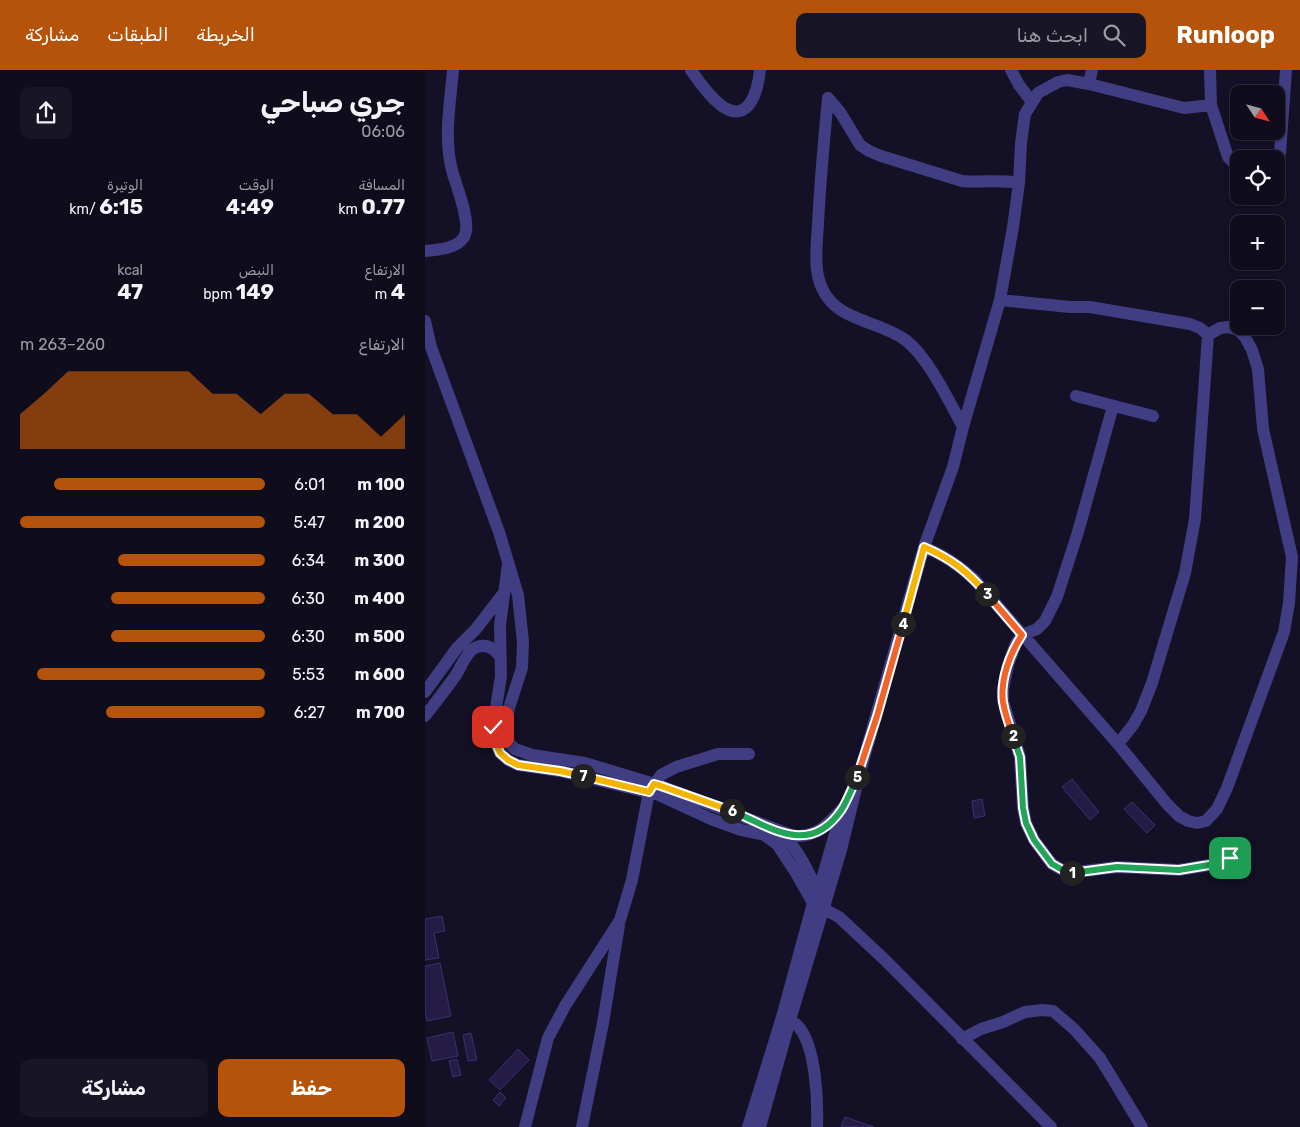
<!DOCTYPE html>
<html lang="ar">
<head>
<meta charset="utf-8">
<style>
  :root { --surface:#0f0c1c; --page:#181525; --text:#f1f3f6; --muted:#9b9ba3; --line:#2f2c3b; --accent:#b45309 }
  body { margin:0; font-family:Rubik,"Noto Sans Arabic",sans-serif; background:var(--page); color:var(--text); direction:rtl; height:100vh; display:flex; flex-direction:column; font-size:19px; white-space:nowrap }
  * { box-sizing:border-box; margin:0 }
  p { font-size:16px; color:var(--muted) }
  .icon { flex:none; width:28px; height:28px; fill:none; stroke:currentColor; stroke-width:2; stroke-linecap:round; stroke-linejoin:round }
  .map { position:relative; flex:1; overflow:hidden; direction:ltr }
  .panel { display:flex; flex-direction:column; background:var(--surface); width:425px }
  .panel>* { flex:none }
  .needle { width:32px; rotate:126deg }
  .tools { position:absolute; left:805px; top:15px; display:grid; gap:10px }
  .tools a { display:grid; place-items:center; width:55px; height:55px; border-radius:10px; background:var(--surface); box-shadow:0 1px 4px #0004,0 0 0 1px var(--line); font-size:25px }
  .pin { position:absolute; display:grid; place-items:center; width:42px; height:42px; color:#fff; margin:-21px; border-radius:10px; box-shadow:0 2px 8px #0006 }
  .km { position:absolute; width:25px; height:25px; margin:-12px; border-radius:50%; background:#222; color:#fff; font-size:14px; line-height:25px; text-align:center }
  .round { display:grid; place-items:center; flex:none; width:52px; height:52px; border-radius:10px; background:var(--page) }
  .summary { display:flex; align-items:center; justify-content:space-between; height:85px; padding:0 20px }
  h1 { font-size:28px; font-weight:700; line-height:38px }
  .metrics { display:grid; grid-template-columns:repeat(3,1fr); gap:8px; height:85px; padding:5px 20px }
  .metrics div { display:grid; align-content:center }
  .metrics b { font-size:21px; font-weight:700 }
  .metrics small { font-size:14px; font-weight:400 }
  .metrics p { font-size:14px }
  .chart { height:140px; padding:10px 20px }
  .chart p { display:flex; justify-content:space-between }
  .chart svg { width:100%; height:90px; margin-top:5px; fill:var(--accent); opacity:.7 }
  .button { display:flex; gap:10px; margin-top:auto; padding:10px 20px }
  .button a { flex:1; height:58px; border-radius:10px; background:var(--accent); color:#fff; font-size:20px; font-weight:700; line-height:58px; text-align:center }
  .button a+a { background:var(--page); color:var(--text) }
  ul { padding:0 20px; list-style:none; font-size:16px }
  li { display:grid; grid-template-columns:80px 60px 1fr; align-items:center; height:38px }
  li i { height:12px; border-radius:6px; background:var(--accent) }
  header { display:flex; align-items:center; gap:30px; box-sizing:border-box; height:70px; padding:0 25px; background:var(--accent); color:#fff }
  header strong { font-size:24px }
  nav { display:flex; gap:28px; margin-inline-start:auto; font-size:18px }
  .search { width:350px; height:45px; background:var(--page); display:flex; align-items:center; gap:12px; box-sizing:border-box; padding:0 18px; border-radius:10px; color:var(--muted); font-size:19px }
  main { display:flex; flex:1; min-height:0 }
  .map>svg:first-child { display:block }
</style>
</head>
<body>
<header>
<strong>Runloop</strong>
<div class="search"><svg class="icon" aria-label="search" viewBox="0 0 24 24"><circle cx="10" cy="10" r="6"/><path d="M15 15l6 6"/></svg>ابحث هنا</div>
<nav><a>الخريطة</a><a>الطبقات</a><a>مشاركة</a></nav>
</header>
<main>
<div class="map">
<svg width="875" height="1057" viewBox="0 0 875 1057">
  <rect width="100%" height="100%" fill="#141025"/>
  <path fill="#251c45" stroke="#3d2f70" d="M647,709l27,33 -9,8 -28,-33z
    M557,729l3,17 -11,2 -2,-17z
    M707,732l23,23 -8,8 -23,-24z
    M17,846l3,15 -11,2 5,25 -14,2v-41z
    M15,893l11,53 -24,5 -2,-8v-47z
    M28,962l5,24 -26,5 -5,-23z
    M46,963l6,27 -9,1 -5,-26z
    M93,979l11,11 -29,30 -11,-10z
    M32,989l4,16 -8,2 -4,-16z
    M75,1022l6,6 -7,8 -6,-6z
    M420,1047l29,10h-33z"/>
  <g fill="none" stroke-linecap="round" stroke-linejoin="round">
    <path stroke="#403d82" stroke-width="12" d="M266,0c8,12 19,27 31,36 27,19 36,-16 38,-36
      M586,0l8,15 13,17
      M785,0l1,35
      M664,14l3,-14
      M403,28c-4,42 -8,84 -10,126 -1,20 -5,45 4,64 14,33 55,32 82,51 23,16 45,62 59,88
      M403,28l12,14 20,33 9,6 12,5 81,25c19,2 38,-2 57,2
      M851,90l4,-7 6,-83
      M0,181c12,-1 32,-2 39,-14 8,-13 -7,-49 -11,-63 -10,-34 -3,-69 0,-104
      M575,230l70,7h20l100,17 10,4 8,7
      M0,251l6,26 68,185 19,63 5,47 -1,26 -13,40 -3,19 3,16 6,6 17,6 53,8 76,23 133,50c23,1 33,-11 48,-27
      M651,326l77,20
      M688,336l-35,126 -21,65 -12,24 -8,8 -15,6 -6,8 -8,22 -5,24v12l17,56 3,51 3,15 8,17 18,24 16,9 49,-6 62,3 36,-6 15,-6
      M499,477c20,8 35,18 51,33l143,164 49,60 12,12 9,5 9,2 9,-2 11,-12 10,-21 57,-156 5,-29 3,-46 -29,-128 -5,-60 -6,-19 -7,-13 -7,-7 -10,-3 -8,1 -12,7
      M83,494l-8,61 1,51 -8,51 2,14 5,12 8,7 10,5 42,6 99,24 52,24 30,11 23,5 6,4 7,5 19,29 17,30 26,14 46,43 166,167
      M0,622l32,-44 19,-19 27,-35
      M0,646c11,-14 21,-27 31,-41 5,-8 9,-20 17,-26 11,-7 20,-2 27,7
      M693,674l15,-19 8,-14 11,-28 33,-110 10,-54 13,-184
      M357,763c17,18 27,39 37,62
      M360,948c4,2 9,4 13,8 18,20 20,75 19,101
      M537,969l19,-10 22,-7 22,-10 17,-2 11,1 21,18 26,29 42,69
      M100,1057l23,-89 17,-32 55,-86 12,-40 17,-88 12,-17 15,-8 42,-13h31
      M157,1057l21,-104 16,-98
      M323,1057l34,-110 31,-114 5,-10 23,-80
      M335,1057l30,-107 51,-170 19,-78 64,-225 29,-80 10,-40 37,-127 13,-73 6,-44 2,-40 4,-29 13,-21 20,-11 9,-2 22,4 95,24 27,-3 17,52 11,11"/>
  </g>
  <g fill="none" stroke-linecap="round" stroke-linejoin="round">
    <g stroke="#fff" stroke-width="10">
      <path id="split-1" d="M647,803l45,-6 62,3 36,-6 15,-6"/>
    </g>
    <g stroke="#fff" stroke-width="10">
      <path id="split-2" d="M588,666l7,21 3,51 3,15 8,17 18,24 16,9h4"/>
    </g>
    <g stroke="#fff" stroke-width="10">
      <path id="split-3" d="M562,524l35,41c-12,18 -22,45 -19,67 2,12 6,23 10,34"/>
    </g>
    <g stroke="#fff" stroke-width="10">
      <path id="split-4" d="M478,554l21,-77c28,12 44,25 63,47"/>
    </g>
    <g stroke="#fff" stroke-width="10">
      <path id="split-5" d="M432,707l20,-61 26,-92"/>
    </g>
    <g stroke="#fff" stroke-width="10">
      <path id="split-6" d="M307,741c40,17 78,46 110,-2 6,-10 10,-21 15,-32"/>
    </g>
    <g stroke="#fff" stroke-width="10">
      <path id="split-7" d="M158,706l66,16 5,-8 7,2 71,25"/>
    </g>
    <g stroke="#fff" stroke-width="10">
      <path id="split-8" d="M68,657l2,14 5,12 8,7 10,5 42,6 23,5"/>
    </g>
    <use href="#split-1" stroke="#22a559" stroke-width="6"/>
    <use href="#split-2" stroke="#22a559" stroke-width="6"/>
    <use href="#split-3" stroke="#f0652b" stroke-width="6"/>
    <use href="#split-4" stroke="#f5b400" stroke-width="6"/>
    <use href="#split-5" stroke="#f0652b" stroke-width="6"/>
    <use href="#split-6" stroke="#22a559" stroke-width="6"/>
    <use href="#split-7" stroke="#f5b400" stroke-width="6"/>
    <use href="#split-8" stroke="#f5b400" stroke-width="6"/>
  </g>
</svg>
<div class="tools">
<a><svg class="needle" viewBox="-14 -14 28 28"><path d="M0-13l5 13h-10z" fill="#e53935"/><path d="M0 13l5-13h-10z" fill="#9b9ba3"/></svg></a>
<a><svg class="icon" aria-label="locate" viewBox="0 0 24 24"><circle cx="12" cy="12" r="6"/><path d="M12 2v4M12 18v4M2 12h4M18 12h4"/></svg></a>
<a>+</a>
<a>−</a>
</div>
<div class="pin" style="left:805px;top:788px;background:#1e9e55"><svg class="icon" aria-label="arrive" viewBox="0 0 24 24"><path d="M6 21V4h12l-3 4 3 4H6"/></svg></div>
<div class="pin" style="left:68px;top:657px;background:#d93025"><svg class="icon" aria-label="check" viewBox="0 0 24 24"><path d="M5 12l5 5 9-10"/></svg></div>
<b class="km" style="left:647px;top:803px">1</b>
<b class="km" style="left:588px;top:666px">2</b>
<b class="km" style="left:562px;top:524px">3</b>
<b class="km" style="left:478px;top:554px">4</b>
<b class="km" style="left:432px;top:707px">5</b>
<b class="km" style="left:307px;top:741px">6</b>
<b class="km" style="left:158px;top:706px">7</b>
</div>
<section class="panel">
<div class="summary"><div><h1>جري صباحي</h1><p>06:06</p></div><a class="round"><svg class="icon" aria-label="share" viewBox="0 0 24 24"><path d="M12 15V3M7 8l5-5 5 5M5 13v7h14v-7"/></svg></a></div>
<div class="metrics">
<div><p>المسافة</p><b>0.77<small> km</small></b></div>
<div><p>الوقت</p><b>4:49</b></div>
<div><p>الوتيرة</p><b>6:15<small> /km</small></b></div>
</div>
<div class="metrics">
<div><p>الارتفاع</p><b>4<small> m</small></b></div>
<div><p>النبض</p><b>149<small> bpm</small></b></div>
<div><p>kcal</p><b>47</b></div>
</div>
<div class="chart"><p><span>الارتفاع</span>260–263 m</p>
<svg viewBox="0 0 160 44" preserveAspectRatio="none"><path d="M0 44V27L10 17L20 6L30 6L40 6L50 6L60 6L70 6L80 17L90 17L100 27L110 17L120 17L130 27L140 27L150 38L160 27V44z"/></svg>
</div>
<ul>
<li><b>100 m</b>6:01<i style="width:86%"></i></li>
<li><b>200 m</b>5:47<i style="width:100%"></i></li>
<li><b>300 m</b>6:34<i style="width:60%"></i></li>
<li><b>400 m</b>6:30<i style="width:63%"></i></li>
<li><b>500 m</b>6:30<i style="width:63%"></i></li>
<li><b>600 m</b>5:53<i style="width:93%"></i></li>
<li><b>700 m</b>6:27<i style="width:65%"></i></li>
</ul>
<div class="button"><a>حفظ</a><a>مشاركة</a></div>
</section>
</main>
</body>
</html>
